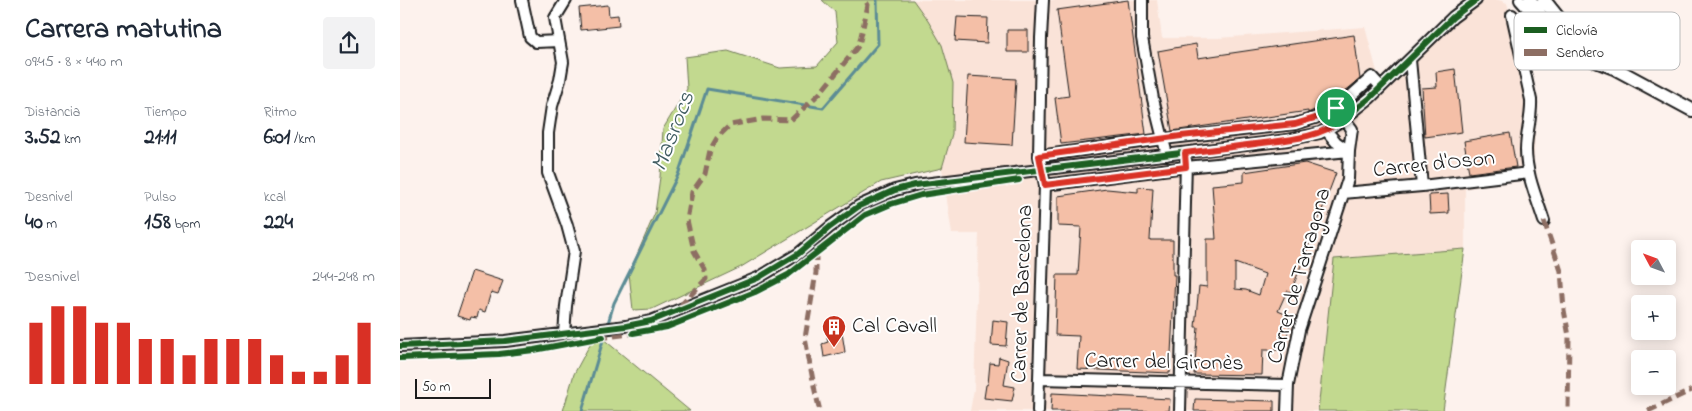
<!DOCTYPE html>
<html lang="es">
<head>
<meta charset="utf-8">
<style>
  :root { --surface:#fff; --page:#f2f2f3; --text:#1f2937; --muted:#747a83; --accent:#d93025 }
  body { margin:0; font-family:"Indie Flower",sans-serif; background:var(--page); color:var(--text); height:100vh; display:flex; flex-direction:column; font-size:19px; white-space:nowrap }
  * { box-sizing:border-box; margin:0 }
  p { font-size:16px; color:var(--muted) }
  .icon { flex:none; width:28px; height:28px; fill:none; stroke:currentColor; stroke-width:2; stroke-linecap:round; stroke-linejoin:round }
  .map { position:relative; flex:1; overflow:hidden }
  .drawer { display:flex; flex-direction:column; background:var(--surface); width:400px }
  .drawer>* { flex:none }
  .needle { width:32px; rotate:311deg }
  .fabs { position:absolute; left:1231px; top:240px; display:grid; gap:10px }
  .fabs a { display:grid; place-items:center; width:45px; height:45px; border-radius:5px; background:var(--surface); box-shadow:0 2px 12px #0003; font-size:25px }
  .scale { position:absolute; left:15px; bottom:12px; width:76px; box-sizing:border-box; padding-left:5px; border:2px solid #1c1c1c; border-top:0; font-size:14px; line-height:18px; white-space:nowrap; color:#1c1c1c; -webkit-text-stroke:4px #fff; paint-order:stroke }
  .pin { position:absolute; display:grid; place-items:center; width:42px; height:42px; color:#fff; margin:-21px; border:2px solid #fff; border-radius:50%; box-shadow:0 1px 5px #0007 }
  .round { display:grid; place-items:center; flex:none; width:52px; height:52px; border-radius:5px; background:var(--page) }
  .headline { display:flex; align-items:center; justify-content:space-between; height:85px; padding:0 25px }
  h1 { font-size:28px; font-weight:800; line-height:38px }
  .metrics { display:grid; grid-template-columns:repeat(3,1fr); gap:8px; height:85px; padding:5px 25px }
  .metrics div { display:grid; align-content:center }
  .metrics b { font-size:21px; font-weight:800 }
  .metrics small { font-size:14px; font-weight:400 }
  .metrics p { font-size:14px }
  .chart { height:140px; padding:10px 25px }
  .chart p { display:flex; justify-content:space-between }
  .chart svg { width:100%; height:90px; margin-top:5px; stroke:var(--accent); stroke-width:6 }
  main { display:flex; flex:1; min-height:0 }
  .map>svg:first-child { display:block }
</style>
</head>
<body>
<main>
<section class="drawer">
<div class="headline"><div><h1>Carrera matutina</h1><p>09:45 · 8 × 440 m</p></div><a class="round"><svg class="icon" aria-label="share" viewBox="0 0 24 24"><path d="M12 15V3M7 8l5-5 5 5M5 13v7h14v-7"/></svg></a></div>
<div class="metrics">
<div><p>Distancia</p><b>3.52<small> km</small></b></div>
<div><p>Tiempo</p><b>21:11</b></div>
<div><p>Ritmo</p><b>6:01<small> /km</small></b></div>
</div>
<div class="metrics">
<div><p>Desnivel</p><b>40<small> m</small></b></div>
<div><p>Pulso</p><b>158<small> bpm</small></b></div>
<div><p>kcal</p><b>224</b></div>
</div>
<div class="chart"><p><span>Desnivel</span>244–248 m</p>
<svg viewBox="0 0 160 44" preserveAspectRatio="none"><path d="M5 44V14M15 44V6M25 44V6M35 44V14M45 44V14M55 44V22M65 44V22M75 44V30M85 44V22M95 44V22M105 44V22M115 44V30M125 44V38M135 44V38M145 44V30M155 44V14"/></svg>
</div>
</section>
<div class="map">
<svg width="1292" height="411" viewBox="0 0 1292 411">
  <rect width="100%" height="100%" fill="#fdf2ed"/>
  <filter id="ink" filterUnits="userSpaceOnUse"><feTurbulence type="fractalNoise" baseFrequency=".02" numOctaves="2"/><feDisplacementMap in="SourceGraphic" scale="10" xChannelSelector="R" yChannelSelector="G"/><feConvolveMatrix kernelMatrix="1 2 1 2 8 2 1 2 1" color-interpolation-filters="sRGB"/></filter>
  <g filter="url(#ink)">
    <path fill="#fae3d8" d="M513,0h244l5,38h56l147,-11 14,52 86,-79h34l8,3 29,107 -3,66 -68,13v60l-131,10 -16,152h-348l4,-22 5,-155h-27l-10,-66 10,-34z"/>
    <path fill="#c2d98f" stroke="#6f7a56" d="M422,0h91l15,21 14,24 11,38 -1,51 -10,34 -61,14 -140,85 -89,42 -19,1 -4,-37 26,-60 5,-36 3,-48 24,-40 -2,-32 43,-6 52,17 37,-2 21,-24 -3,-30z
      M1065,249l-22,162h-125l16,-152z
      M196,333l94,78h-127l11,-37z"/>
    <g fill="none" stroke-linecap="round" stroke-linejoin="round">
      <path stroke="#5c8c95" stroke-width="3" d="M182,411l32,-108 64,-128 29,-86 116,19 55,-64 -1,-44"/>
    </g>
    <path fill="#f4bfa7" stroke="#1c1c1c" fill-rule="evenodd" d="M728,0l18,134 -85,10 -6,-46 14,-2 -12,-86z
      M208,5l1,11 9,-1 1,11 -38,4 -2,-22z
      M557,17l31,1 -1,25 -32,-2z
      M607,30h21v22h-21z
      M954,35l6,44 -27,22 -25,12v-2l-136,20 -14,-80 38,-7 2,14z
      M1055,69l7,63 -37,5 -3,-49 15,-1 -1,-15z
      M568,76l48,3 -4,66 -48,-3z
      M1110,133l6,34 -47,6 -5,-32z
      M905,163l31,10 -45,119 -4,-1 -9,20 14,6 -9,33h-20l-1,25 -68,-1 4,-47h-3l4,-41 8,1v-48h9l-4,-54 32,-3v-10zM835,263l30,11 -6,21 -13,-5 -11,-1z
      M738,187l15,1 -3,52h23v35h2l-5,98 -93,-4 2,-33 -24,-1 2,-60h21l3,-48 -23,-1v-30l49,-7 31,3z
      M1048,194l1,19 -19,1 -1,-19z
      M72,271l31,10 -5,13 -7,-2 -6,20 -6,-2 -2,8 -6,-1 -1,3 -13,-4z
      M593,320l15,2 -2,24 -15,-1z
      M442,333l3,19 -21,5 -2,-13 6,-2 -1,-5z
      M599,357l9,3 -4,25 11,2 -3,14 -28,-3 2,-13 2,-1 2,-21 8,1z
      M652,393l118,6 -1,12h-118z
      M795,399l79,2v10h-80z"/>
    <g fill="none" stroke-linecap="round" stroke-linejoin="round">
      <g stroke="#1c1c1c" stroke-width="14">
        <path id="minor" d="M122,0l8,37 6,5 23,-1
          M742,0v38l11,61 14,56
          M1120,0l18,20
          M1112,15l19,85c1,17 -5,33 -5,50 0,24 11,49 18,71
          M1010,60l12,126
          M926,130l10,12 13,9
          M639,156l124,-17 132,-15 20,-6 25,-12 32,-29 9,10
          M645,185l141,-18 163,-16
          M943,193l79,-7 107,-13
          M164,334l2,-28 8,-55 -7,-26 -19,-52v-40l4,-27 8,-26 3,-18 -8,-44 11,-18
          M0,346l105,-5 121,-15 25,-5 107,-43 40,-24 32,-27 29,-21 36,-16 20,-5 373,-45 32,-7 21,-12 29,-23 83,-81 23,-17
          M639,379l249,6
          M638,411l7,-226 -6,-29 2,-118 2,-38
          M780,411l6,-250
          M887,411l1,-26 11,-55 49,-151 1,-28 3,-22 -11,-14"/>
      </g>
      <g stroke="#1c1c1c" stroke-width="16">
        <path id="major" d="M1130,0l11,16 16,16 34,27 23,9 78,42
          M1144,0l16,20 43,38"/>
      </g>
      <use href="#minor" stroke="#fff" stroke-width="10"/>
      <use href="#major" stroke="#fff" stroke-width="12"/>
      <path stroke="#8d6e63" stroke-width="5" stroke-dasharray="10 5" stroke-linecap="butt" d="M1144,221l17,50 3,39 5,26 -1,75
        M416,251v22l-11,65 10,53 5,20
        M283,307l-1,-3 24,-25 -1,-9 -11,-19 -7,-31 5,-28 13,-18 5,-24 7,-12 13,-13 33,-6 28,1 29,-27 39,-48 9,-40 -3,-5
        M199,338l37,-5
        M1248,411l44,-21"/>
      <g stroke="#fff" stroke-width="9">
        <path id="cycleway" d="M233,333l34,-6 88,-35 33,-17 77,-60 26,-11 30,-9 98,-15
          M0,346l105,-5 121,-15 25,-5 107,-43 40,-24 32,-27 29,-21 36,-16 20,-5 373,-45 32,-7 21,-12 29,-23 83,-81 23,-17
          M0,358l99,-4 35,-4 69,-13"/>
      </g>
      <use href="#cycleway" stroke="#1b5e20" stroke-width="6"/>
    </g>
  </g>
  <g fill="none" stroke-linecap="round" stroke-linejoin="round" filter="url(#ink)">
    <g stroke="#fff" stroke-width="10">
      <path id="route" d="M936,108l7,11c-24,20 -58,21 -88,25 -24,3 -47,6 -70,9l1,14 -141,18 -6,-29 142,-20 114,-12 20,-6z"/>
    </g>
    <use href="#route" stroke="#d93025" stroke-width="6"/>
  </g>
  <defs>
    <g id="building-pin" transform="scale(1.25)"><path d="M0 17L-7.5 6A9.5 9.5 0 1 1 7.5 6Z" fill="#c8321e" stroke="#fff"/><path d="M-4-6H4V6H1V3H-1V6H-4ZM-2.5-4.3h1.7v1.8h-1.7ZM.8-4.3h1.7v1.8H.8ZM-2.5-1h1.7V.8h-1.7ZM.8-1h1.7V.8H.8Z" fill="#fff"/></g>
  </defs>
  <g fill-rule="evenodd">
    <use href="#building-pin" x="434" y="327"/>
  </g>
  <g text-anchor="middle" dominant-baseline="central" stroke-width="4" stroke-linejoin="round" paint-order="stroke">
    <g font-size="22" fill="#1c1c1c" stroke="#fff">
      <text transform="translate(1034 165) rotate(-6)">Carrer d'Oson</text>
      <text transform="translate(900 276) rotate(-74)">Carrer de Tarragona</text>
      <text transform="translate(623 294) rotate(-88)">Carrer de Barcelona</text>
      <text transform="translate(764 363) rotate(1)">Carrer del Gironès</text>
    </g>
    <g font-size="22" fill="#1c1c1c" stroke="#fff" text-anchor="start">
      <text x="452" y="327">Cal Cavall</text>
    </g>
    <g font-size="24" font-style="italic" fill="#415d62" stroke="#fff">
      <text transform="translate(274 132) rotate(-69)">Masrocs</text>
    </g>
  </g>
  <rect x="1114" y="12" width="166" height="58" rx="8" fill="#fff" stroke="#bbb" stroke-width="1"/>
  <rect x="1124" y="27" width="23" height="6" fill="#1b5e20"/>
  <rect x="1124" y="49" width="23" height="7" fill="#8d6e63"/>
  <g font-size="14" fill="#1c1c1c">
    <text x="1156" y="35">Ciclovía</text>
    <text x="1156" y="57">Sendero</text>
  </g>
</svg>
<div class="fabs">
<a><svg class="needle" viewBox="-14 -14 28 28"><path d="M0-13l5 13h-10z" fill="#e53935"/><path d="M0 13l5-13h-10z" fill="#747a83"/></svg></a>
<a>+</a>
<a>−</a>
</div>
<div class="scale">50 m</div>
<div class="pin" style="left:936px;top:108px;background:#1e9e55"><svg class="icon" aria-label="arrive" viewBox="0 0 24 24"><path d="M6 21V4h12l-3 4 3 4H6"/></svg></div>
</div>
</main>
</body>
</html>
